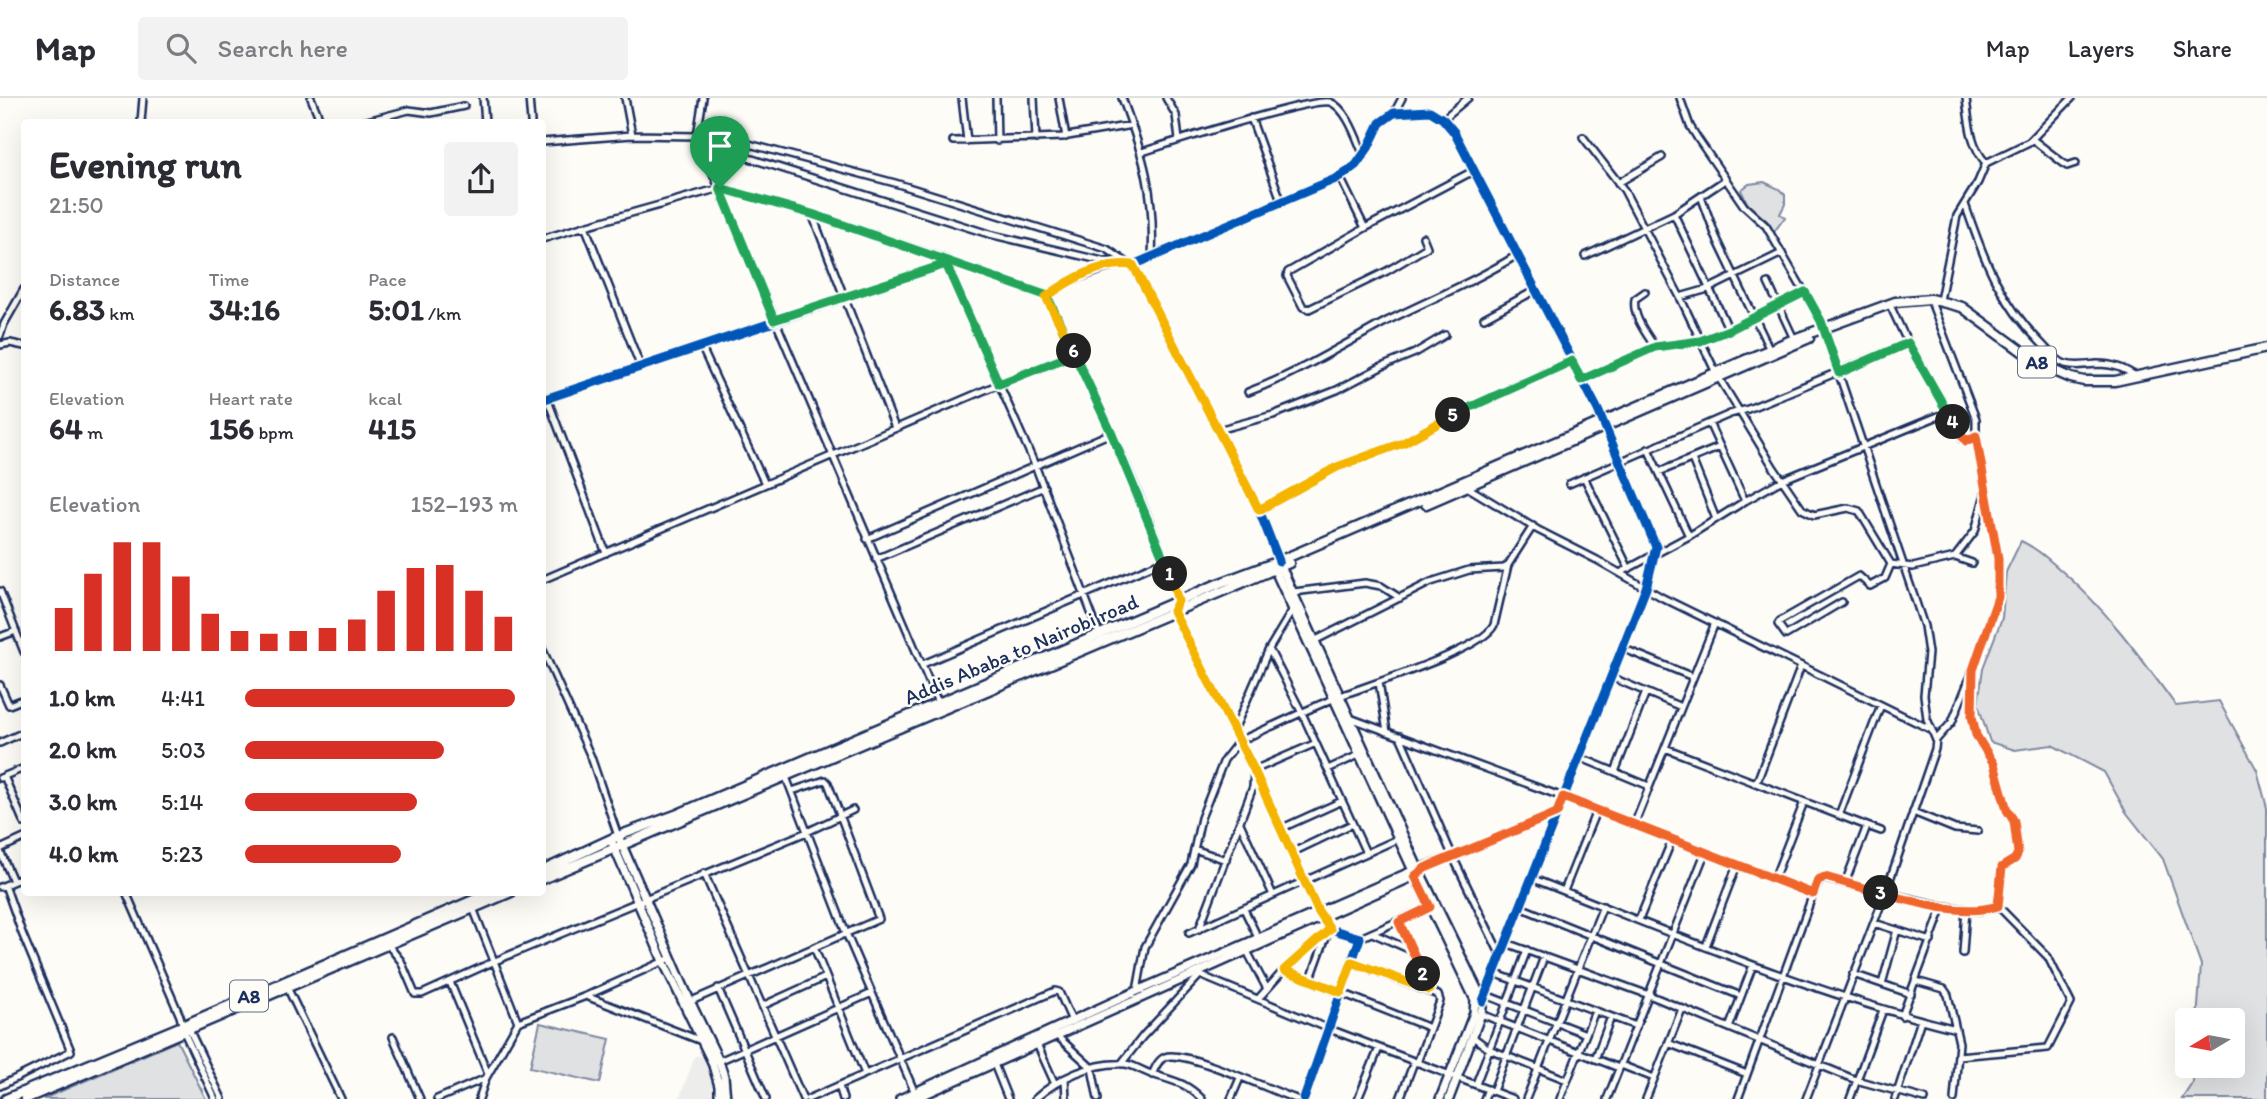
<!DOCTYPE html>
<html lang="en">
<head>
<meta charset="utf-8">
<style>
  :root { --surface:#fff; --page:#f2f2f3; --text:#2b2b33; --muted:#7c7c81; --line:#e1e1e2; --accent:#d93025 }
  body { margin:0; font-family:Itim,sans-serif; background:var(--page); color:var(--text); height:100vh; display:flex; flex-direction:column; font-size:26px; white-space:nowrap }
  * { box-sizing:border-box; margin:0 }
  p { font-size:23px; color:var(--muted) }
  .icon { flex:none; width:38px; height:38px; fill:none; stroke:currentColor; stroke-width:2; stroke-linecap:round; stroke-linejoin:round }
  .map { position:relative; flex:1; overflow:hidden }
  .details { position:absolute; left:21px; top:21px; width:525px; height:777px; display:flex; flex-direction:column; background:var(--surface); border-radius:7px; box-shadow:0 7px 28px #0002 }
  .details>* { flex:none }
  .needle { width:46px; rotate:260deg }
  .buttons { position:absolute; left:2175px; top:910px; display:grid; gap:14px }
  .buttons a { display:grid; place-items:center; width:70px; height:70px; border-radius:7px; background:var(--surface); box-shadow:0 7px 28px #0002; font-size:35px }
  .pin { position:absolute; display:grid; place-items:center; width:60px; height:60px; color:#fff; margin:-72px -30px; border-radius:50% 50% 50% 0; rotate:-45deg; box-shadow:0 0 7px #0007 }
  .pin .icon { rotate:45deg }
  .km { position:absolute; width:35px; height:35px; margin:-18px; border-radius:50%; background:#222; color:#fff; font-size:19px; line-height:35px; text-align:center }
  .round { display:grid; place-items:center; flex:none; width:74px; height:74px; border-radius:7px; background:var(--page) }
  .summary { display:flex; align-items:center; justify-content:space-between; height:119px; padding:0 28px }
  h1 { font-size:38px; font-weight:700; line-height:52px }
  .stats { display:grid; grid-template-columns:repeat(3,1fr); gap:10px; height:119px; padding:7px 28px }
  .stats div { display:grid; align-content:center }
  .stats b { font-size:30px; font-weight:700 }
  .stats small { font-size:19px; font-weight:400 }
  .stats p { font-size:19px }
  .chart { height:196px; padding:14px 28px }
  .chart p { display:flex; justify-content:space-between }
  .chart svg { width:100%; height:126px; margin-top:7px; stroke:var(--accent); stroke-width:6 }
  ul { padding:0 28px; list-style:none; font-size:23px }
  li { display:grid; grid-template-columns:112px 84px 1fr; align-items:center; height:52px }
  li i { height:18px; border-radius:9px; background:var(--accent) }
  header { display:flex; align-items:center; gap:42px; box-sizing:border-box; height:98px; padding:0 35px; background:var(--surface); border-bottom:2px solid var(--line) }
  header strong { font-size:33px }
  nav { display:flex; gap:38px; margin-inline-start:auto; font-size:24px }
  .search { width:490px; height:63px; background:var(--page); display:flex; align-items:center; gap:18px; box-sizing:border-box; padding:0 24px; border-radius:7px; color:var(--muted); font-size:26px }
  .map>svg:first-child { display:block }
</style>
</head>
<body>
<header>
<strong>Map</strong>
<div class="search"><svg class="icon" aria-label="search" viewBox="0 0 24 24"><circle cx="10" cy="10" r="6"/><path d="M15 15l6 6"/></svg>Search here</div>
<nav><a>Map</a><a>Layers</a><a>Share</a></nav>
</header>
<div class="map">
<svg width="2267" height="1001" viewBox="0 0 2267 1001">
  <rect width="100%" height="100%" fill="#fdfcf7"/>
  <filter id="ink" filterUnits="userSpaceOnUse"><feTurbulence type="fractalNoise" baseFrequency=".0143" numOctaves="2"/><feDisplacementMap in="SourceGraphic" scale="14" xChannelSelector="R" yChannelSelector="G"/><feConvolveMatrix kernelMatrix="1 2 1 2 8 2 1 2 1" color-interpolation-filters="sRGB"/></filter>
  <g filter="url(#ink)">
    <path fill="#edeeec" d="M695,958h10l3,2 9,25v16h-38z"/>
    <path fill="#e0e1e3" stroke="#7e88a0" stroke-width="2" d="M1764,84l15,7 6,6v9l-5,10 5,3 -11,15 -7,-11 -18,-14 -8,-17 8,-6z
      M2021,443c13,6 24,15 35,25 48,40 84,90 120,140l43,-5 38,69 10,38v291h-85l11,-17 1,-16h39v-46h-36l4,-55 -38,-106 -37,-47 -22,-40 -52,-27 -37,5 -25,-8 -12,-38 5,-36 19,-50 4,-46z
      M540,925l70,16 -10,44 -70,-16z
      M177,943l29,58h-163z"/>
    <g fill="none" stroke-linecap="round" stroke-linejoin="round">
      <g stroke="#1b2f5e" stroke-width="10">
        <path id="minor" d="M311,0l10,24
          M483,0l2,24
          M529,0l2,24
          M625,0l7,37
          M703,0l-6,38 242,569
          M962,0l5,43
          M996,0l1,43
          M1034,0l2,41
          M1059,0l7,39
          M1122,0c22,59 33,94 30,159
          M1166,0l10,17 3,25
          M1680,0l10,28 8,13 46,67 22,20 55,95 103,305 4,27 -4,42 3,24 9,21 -1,9 -50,145 -79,205
          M1394,15l8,-15
          M1251,20l31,85
          M1443,21l25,-21
          M141,24l2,-24
          M363,24l46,-12 22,3 33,-7
          M705,39l25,2 165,44 212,66 19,13
          M1583,39l41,53 56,107 36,76 58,95 28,41 12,6 34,-7 11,3 32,53 22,3 42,-10 20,-26 10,-37
          M2032,41l35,27 9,-3
          M953,43l109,-4 70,-12
          M542,44l90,-7 65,1 52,22 240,76 114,27 30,4
          M1142,54c28,-9 168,-54 188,-50 17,6 27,38 34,54
          M1986,65l43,-21 43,-44
          M1340,79l25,51
          M1618,85l44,-26
          M1701,98l15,41 54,113
          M1965,106c18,54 35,98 76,139 7,7 14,17 24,21 11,3 21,1 32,0 16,0 27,4 40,13
          M812,116l83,214
          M1674,116l55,116
          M1423,139l4,10 -40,24 -78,38 -6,-2 -16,-31 1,-4 77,-44 110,-58
          M542,141l43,-13
          M1585,158l89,-42 51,-34
          M946,166l89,201 65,171
          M1768,185l26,56
          M1645,194l-10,7c-3,17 11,34 20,48
          M1047,199l22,-16 50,-17
          M1680,199l28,-8 74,-36
          M1940,202l17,-84 21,-34 8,-19c-16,-18 -17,-41 -20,-65
          M1889,205l15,32 59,104 5,2 8,-5v-17l-46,-120
          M1484,220l52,-28
          M0,238l4,-12 20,-35
          M0,247l10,-2 14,3
          M701,248l64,138
          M640,267l-55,-139 135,-38 92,26 141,48
          M1581,282l74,-33 45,-6 29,-11 76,-38
          M1248,294c48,-18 93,-46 139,-71 44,-22 89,-40 130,-66
          M547,300l59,155
          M542,302l411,-138 87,31 9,7 62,133 54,127 13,42
          M1709,325l36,78
          M1218,332l55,-15 64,-25 44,-23 34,-14 30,-18
          M1648,351l41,87
          M1692,361l24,60
          M1659,374l61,-25
          M1584,379l45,92
          M1569,386l161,-70 18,-5 160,-66
          M1467,389l71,43 59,30 66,38 269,132
          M1259,412l78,-43 66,-24 59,-32 109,-50
          M867,441l244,-106
          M1955,459l17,6
          M876,461l168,-72
          M1279,463l-20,-51 -126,-245 207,-88 16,-12 12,-17 12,-25 14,-10 36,-2 13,8 11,13 144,278 58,137 -10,41 -163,413
          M1620,475l69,-37 56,-35 37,-21 166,-68
          M542,482l457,-196 76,-30
          M0,493l24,61
          M1294,494l71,-9 16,3 19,12
          M1842,504l-56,33 -8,-11 2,-3 79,-45 11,10 15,-8 6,-14
          M1173,513l81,159 64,141 12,18 30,9 -56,161
          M0,539l16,-6
          M1312,544l119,-60 38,-12 35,-2 4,-3 25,-39
          M542,550l49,109 27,79
          M1622,550l71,29
          M1269,551l33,64 64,140
          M923,566l242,-104
          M1611,579l70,30
          M1379,584l8,50
          M0,587l9,20 15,-6
          M1350,620l213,79 250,97
          M1234,632l35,-81 24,-40
          M1400,638l53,121 48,99
          M1936,642l16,-18 21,-52 25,-73v-39l-22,-122
          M0,645l24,-11
          M1665,650l202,78 -22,57
          M1579,659l70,29
          M1328,671l35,-16
          M1615,674l31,-80
          M4,678l20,47
          M786,679l60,156 69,160
          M0,680l24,-10
          M1754,685l4,-4 43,-113
          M1913,714l42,17 23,2
          M1839,717l42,-110
          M1240,725l33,72
          M1634,727l81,-202
          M1867,728l14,5
          M1280,731l62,-28
          M0,751l24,-11
          M1194,751l32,11
          M0,753l13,30
          M1291,755l61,-29
          M1418,770l35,-11 104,-44
          M704,775l99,226
          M1531,780c140,55 279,115 425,151
          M1774,781l30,-77
          M0,789l24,-10
          M1564,793l32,-80
          M126,794l54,124 4,16 31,67
          M1520,809l221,89
          M473,810l45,114
          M1244,811l16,33
          M1639,822l33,-80
          M1399,824l30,68
          M1874,825l57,18
          M1199,831l54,-142 1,-17 62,-27
          M1189,835l211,-95
          M1372,835l41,18
          M1360,840l70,-31
          M1506,845l143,52 207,85 69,19
          M388,847l13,16 14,33h7l73,-33 312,-129 46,-22
          M1706,848l31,-81
          M814,849l51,127
          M1247,853l20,38
          M1963,855l3,-44
          M1352,864l86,33 2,6 -23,62
          M1284,872l146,58
          M1195,875l132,55 186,71
          M1494,875l142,53
          M1853,876l58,20
          M1310,883l17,-47
          M1916,883l28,8 4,6 11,48 -5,56
          M450,884l38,92
          M1882,886l15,-54
          M286,887l55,114
          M718,890l48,111
          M1137,893l8,-44 46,-83 10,-46 23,-58 15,-19c33,-14 66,-31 99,-44 31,-13 144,-46 156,-72l14,-60
          M1486,897l100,39
          M586,898l113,44
          M1258,901l26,-29 46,-41
          M689,904l190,-83 -51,-136 -3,-3 -33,11
          M762,908l64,-29
          M1481,916l138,54
          M1902,918l41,-110
          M188,929l34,72
          M1729,930l24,-63
          M1056,937l36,33 6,31
          M393,939l27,62
          M1473,939l16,12 78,31
          M1668,945l79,31
          M1037,946l18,40
          M1958,958l90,-8 23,-45 -23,-46 -50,-51 4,-39 14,-8 2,-6 -4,-32 -7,-11 -13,-46 -18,-29 -4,-19 1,-46
          M1595,961l16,-42
          M719,963l153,-68
          M994,966l14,35
          M1121,966l22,-28 56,-60
          M1621,967l33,13
          M1152,977c3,-7 6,-15 13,-18 19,-8 107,34 131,42
          M1065,980l1,21
          M1476,986l51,-134
          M0,988l71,-35 -49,-118 -17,-48
          M839,988l4,13
          M1493,993l51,-134
          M437,1001l49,-21 32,-56 68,-26 85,-38
          M479,1001l7,-21
          M808,1001l247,-108 4,1 13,29
          M1035,1001c23,-21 58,-37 90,-35 10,1 20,9 30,11 22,7 31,8 47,24
          M1231,1001l9,-21
          M1358,1001l21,-51
          M1400,1001l14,-37
          M1484,1001l4,-10
          M1526,1001l77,-193
          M1560,1001l35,-88
          M1607,1001l98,-246
          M1646,1001l36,-90
          M1738,1001l75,-205 8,-16 122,28 36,5 19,-5
          M1850,1001l33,-89
          M1895,1001l26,-79"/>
      </g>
      <g stroke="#1b2f5e" stroke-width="12">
        <path id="major" d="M1279,464l139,306 65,133 -2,13 -32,85
          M1272,466l143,311 60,125 -1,13 -34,86
          M618,738l72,165 29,60 5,15 2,23
          M611,742l52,121 49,101 7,24v13
          M900,1001l237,-108 280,-122
          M914,1001l505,-225"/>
      </g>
      <g stroke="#1b2f5e" stroke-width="13">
        <path id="highway" d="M1426,406l383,-166
          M542,773l76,-35 60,-22 542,-231 59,-22 515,-222 101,-37 35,-3 32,8 79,58 30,13 13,3h31l152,-33
          M542,781l747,-316
          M6,1001l176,-73 310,-134
          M25,1001l486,-207"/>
      </g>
      <use href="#minor" stroke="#fdfcf7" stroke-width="5"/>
      <use href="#major" stroke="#fdfcf7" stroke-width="7"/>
      <use href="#highway" stroke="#fdfcf7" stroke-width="8"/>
      <g stroke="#fdfcf7" stroke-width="13">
        <path id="cycleway" d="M542,302l411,-138 92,33 4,5c47,98 97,197 129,301l-5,10 81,159 64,141 12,18 30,9 -56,161
          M1279,463l-20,-51 -126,-245 207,-88 16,-12 12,-17 12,-25 14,-10 36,-2 13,8 11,13 144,278 58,137 -10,41 -163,413"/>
      </g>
      <use href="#cycleway" stroke="#0057b8" stroke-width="9"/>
    </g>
  </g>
  <g fill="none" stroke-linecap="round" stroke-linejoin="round" filter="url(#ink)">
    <g stroke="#fff" stroke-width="14">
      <path id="split-1" d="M720,90l92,26 233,81 4,5 62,132 59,142"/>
    </g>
    <g stroke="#fff" stroke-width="14">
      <path id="split-2" d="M1170,476l8,27 -5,10 81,159 64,141 12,18 -46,41 57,22 11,-30 77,28 -6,-16"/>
    </g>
    <g stroke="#fff" stroke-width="14">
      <path id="split-3" d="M1423,876l-24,-52 31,-15 -15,-31 10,-8 132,-55 6,-16 250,97 5,-14 7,-3 56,16"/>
    </g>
    <g stroke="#fff" stroke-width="14">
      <path id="split-4" d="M1881,795c35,9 81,24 117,13l4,-39 13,-8 3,-6 -4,-32 -7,-11 -13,-46 -18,-29 -4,-19 1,-46 25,-73v-39l-22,-122 -10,5 -13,-19"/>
    </g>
    <g stroke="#fff" stroke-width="14">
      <path id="split-5" d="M1453,317l119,-54 9,19 74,-33 45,-6 29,-11 76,-38 16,29 18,52 69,-30 45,79"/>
    </g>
    <g stroke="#fff" stroke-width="14">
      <path id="split-6" d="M1074,253l-28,-54c24,-18 57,-36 87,-32l126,245 78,-43 66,-24 50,-28"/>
    </g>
    <g stroke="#fff" stroke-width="14">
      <path id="split-7" d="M720,90l54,132 172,-56 53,120 76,-30 -1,-3"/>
    </g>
    <use href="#split-1" stroke="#22a559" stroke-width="9"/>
    <use href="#split-2" stroke="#f5b400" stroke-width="9"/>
    <use href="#split-3" stroke="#f0652b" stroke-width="9"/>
    <use href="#split-4" stroke="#f0652b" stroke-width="9"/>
    <use href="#split-5" stroke="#22a559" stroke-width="9"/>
    <use href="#split-6" stroke="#f5b400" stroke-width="9"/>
    <use href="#split-7" stroke="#22a559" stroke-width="9"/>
  </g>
  <g text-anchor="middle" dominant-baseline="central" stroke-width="5" stroke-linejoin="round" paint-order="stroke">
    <g fill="#fdfcf7" stroke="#5f6c8c" stroke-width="2">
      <rect x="2018" y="248.5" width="38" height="31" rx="5"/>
      <rect x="230" y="882.5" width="38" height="31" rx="5"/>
    </g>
    <g font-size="19" font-weight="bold" fill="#1b2f5e">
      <text x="2037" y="264">A8</text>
      <text x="249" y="898">A8</text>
    </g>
    <g font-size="21" fill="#1b2f5e" stroke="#fdfcf7">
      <text transform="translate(1021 551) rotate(-23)">Addis Ababa to Nairobi road</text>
    </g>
  </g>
</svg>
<div class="buttons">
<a><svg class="needle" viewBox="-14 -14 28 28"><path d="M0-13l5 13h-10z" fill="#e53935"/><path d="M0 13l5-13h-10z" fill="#7c7c81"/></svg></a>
</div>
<div class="pin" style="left:720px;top:90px;background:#1e9e55"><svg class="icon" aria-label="arrive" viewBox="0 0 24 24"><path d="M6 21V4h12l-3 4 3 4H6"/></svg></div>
<b class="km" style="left:1170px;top:476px">1</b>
<b class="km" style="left:1423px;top:876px">2</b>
<b class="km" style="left:1881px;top:795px">3</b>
<b class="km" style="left:1953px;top:324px">4</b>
<b class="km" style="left:1453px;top:317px">5</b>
<b class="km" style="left:1074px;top:253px">6</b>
<section class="details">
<div class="summary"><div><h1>Evening run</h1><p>21:50</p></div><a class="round"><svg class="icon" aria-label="share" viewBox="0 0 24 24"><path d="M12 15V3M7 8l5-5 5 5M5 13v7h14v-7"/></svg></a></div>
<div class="stats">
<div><p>Distance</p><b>6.83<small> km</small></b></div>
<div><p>Time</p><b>34:16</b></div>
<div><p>Pace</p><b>5:01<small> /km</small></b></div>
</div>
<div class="stats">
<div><p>Elevation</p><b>64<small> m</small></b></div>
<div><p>Heart rate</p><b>156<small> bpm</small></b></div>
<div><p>kcal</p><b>415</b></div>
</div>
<div class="chart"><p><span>Elevation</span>152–193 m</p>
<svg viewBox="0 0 160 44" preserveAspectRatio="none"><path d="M5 44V29M15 44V17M25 44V6M35 44V6M45 44V18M55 44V31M65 44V37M75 44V38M85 44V37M95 44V36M105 44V33M115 44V23M125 44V15M135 44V14M145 44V23M155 44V32"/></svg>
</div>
<ul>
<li><b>1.0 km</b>4:41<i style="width:99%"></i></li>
<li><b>2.0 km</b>5:03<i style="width:73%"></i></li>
<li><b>3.0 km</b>5:14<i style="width:63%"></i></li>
<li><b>4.0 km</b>5:23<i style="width:57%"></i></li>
</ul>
</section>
</div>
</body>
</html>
